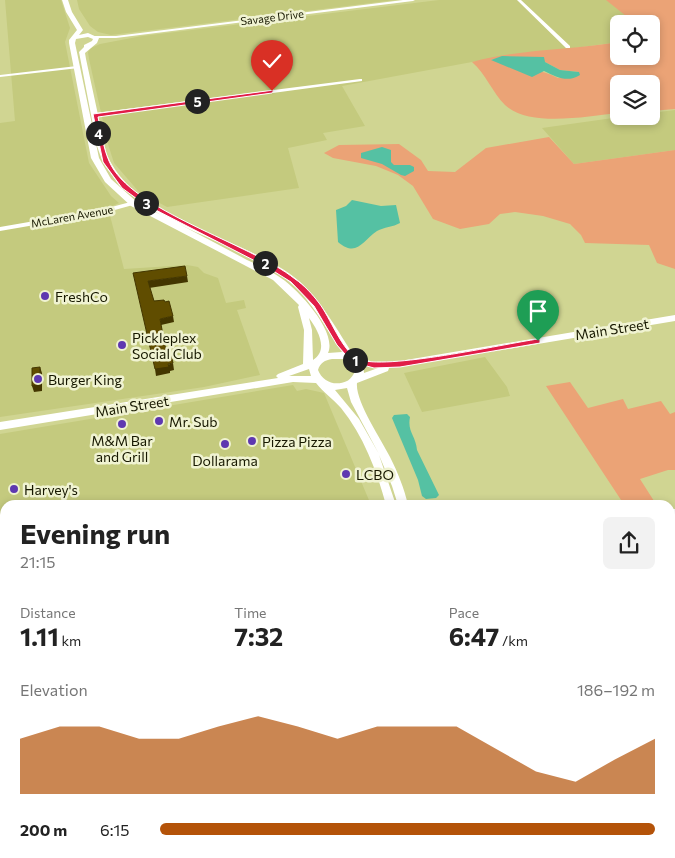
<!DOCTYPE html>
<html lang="en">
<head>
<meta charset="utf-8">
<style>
  :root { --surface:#fff; --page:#f2f2f2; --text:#222; --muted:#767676; --accent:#b45309 }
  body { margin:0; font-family:Commissioner,sans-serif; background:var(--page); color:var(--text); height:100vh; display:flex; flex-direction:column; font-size:19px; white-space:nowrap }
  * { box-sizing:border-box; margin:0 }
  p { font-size:16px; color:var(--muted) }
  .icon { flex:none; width:28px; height:28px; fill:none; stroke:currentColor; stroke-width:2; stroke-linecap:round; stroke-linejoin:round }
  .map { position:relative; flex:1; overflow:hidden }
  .side { position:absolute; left:0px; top:500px; width:675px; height:359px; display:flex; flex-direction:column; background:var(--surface); border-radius:15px 15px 0 0; box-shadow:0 2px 8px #0003 }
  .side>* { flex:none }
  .fabs { position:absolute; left:610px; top:15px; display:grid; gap:10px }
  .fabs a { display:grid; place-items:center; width:50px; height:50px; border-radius:8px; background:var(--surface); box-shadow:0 2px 8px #0003; font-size:25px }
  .pin { position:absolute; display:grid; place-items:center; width:42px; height:42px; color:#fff; margin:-51px -21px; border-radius:50% 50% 50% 0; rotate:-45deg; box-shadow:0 0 5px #0007 }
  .pin .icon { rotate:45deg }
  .km { position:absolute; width:25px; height:25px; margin:-12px; border-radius:50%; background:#222; color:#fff; font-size:14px; line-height:25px; text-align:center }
  .round { display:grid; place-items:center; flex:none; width:52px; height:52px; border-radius:8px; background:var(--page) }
  .head { display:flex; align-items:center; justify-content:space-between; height:85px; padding:0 20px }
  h1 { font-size:28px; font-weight:700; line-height:38px }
  .stats { display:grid; grid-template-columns:repeat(3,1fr); gap:8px; height:85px; padding:5px 20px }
  .stats div { display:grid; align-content:center }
  .stats b { font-size:25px; font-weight:700 }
  .stats small { font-size:14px; font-weight:400 }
  .stats p { font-size:14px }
  .chart { height:140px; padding:10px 20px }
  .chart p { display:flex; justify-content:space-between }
  .chart svg { width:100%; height:90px; margin-top:5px; fill:var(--accent); opacity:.7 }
  ul { padding:0 20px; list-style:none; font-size:16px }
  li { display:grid; grid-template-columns:80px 60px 1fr; align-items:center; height:38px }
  li i { height:12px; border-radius:6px; background:var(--accent) }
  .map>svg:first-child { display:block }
</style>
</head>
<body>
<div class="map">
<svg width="675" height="858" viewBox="0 0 675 858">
  <rect width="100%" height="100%" fill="#d0d592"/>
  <path fill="#c4ca7e" d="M5,0h56l9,28 -5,14 24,121 22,33 8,7 -11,5 16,61 63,-4 11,2 6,6 14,5 8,25 18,-3 2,8 -9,2 23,65 -56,12 -204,30v-294l15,-2z
    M77,0h318l-284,35 -13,-3 -8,-6 -11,-17z
    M439,0h170l29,24h-19v18l-147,20 -130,24 23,40 -42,7 4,7 -39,8 11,40 -132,19 -28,-15 -25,-29 -6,-19 -19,-85 -1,-7 3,-4 9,-4 42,-8z
    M675,110v40l-101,14 -32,-36 85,-12h24v-3z
    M485,357l22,30 3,9 -88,16 -18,-39z
    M293,385l4,6 9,-2 18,4 47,112h-366v16l-5,-4v-83z
    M0,566l5,4v81l-5,-4z
    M83,854h63l-4,4h-58z
    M220,854h92l-3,4h-92z"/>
  <path fill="#eba376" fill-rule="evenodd" d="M606,0h69v109l-24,2v-27h-32v29c-32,3 -89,15 -114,-8 -13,-13 -19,-31 -33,-43 48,-13 98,-12 147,-20v14h32v-19h2l-2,-2v-11h-15zM491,59l54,3 15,8 19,2 -21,6c-22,-12 -43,-7 -67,-19z
    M549,137l25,27 101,-14v119l-18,-6 -8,-18 -64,-2 -4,-8 -11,-11 -27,-8 -28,-4 -15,2 -11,10 -29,5 -27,-10 -20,-33 -15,-11 -22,-9 -43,-8 -9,-5 15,-8 60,-1 22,16 7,11 27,1 31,-24z
    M570,382l18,26 35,-9 5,10 33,-8 9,13 5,-2v58h-7l-28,9 14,22 -31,2 -77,-117z"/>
  <path fill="#55c1a3" d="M502,56l42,1 1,5 15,8 19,2 1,3c-13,8 -23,2 -36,-4l-12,6 -41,-17z
    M382,147l9,3v12l3,3h16l4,2v4l-9,5 -4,-1 -19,-11 -21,-6v-5z
    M352,200l29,6 15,-1 4,18c-7,4 -16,4 -23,8 -15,10 -20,27 -39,11l-2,-32 10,-4z
    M407,414l3,3c-3,15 6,19 7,33l22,45 -3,3 -10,1 -4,-3 -4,-16 -26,-62 2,-3z"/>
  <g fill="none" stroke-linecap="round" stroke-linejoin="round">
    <path fill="#fff" fill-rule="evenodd" d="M403,0h12l-2,1 -297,37h-21l-2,-1 2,-1h21z
      M517,0h4l49,46v2h-4z
      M77,66h2v2l-79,9v-2z
      M360,79h2v2l-267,36 -3,-2 3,-2z
      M138,200l2,1v2l-36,10 -104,18v-4l104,-18z
      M670,509h5v6h-5z
      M670,656l3,1 2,3v13l-3,-1 -2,-3z
      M675,718v10l-5,2v-10z
      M0,730c7,3 5,12 5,19 -5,-3 -5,-12 -5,-19z
      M7,854h10v4h-10z
      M527,854h12l-1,4h-12z
      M646,854h11l1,4h-11z"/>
    <path fill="#fff" fill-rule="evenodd" d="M62,0h6l4,12 11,18 -4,5 9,-2 11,5 -2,5 -12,10 1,6 20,93c26,69 140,84 193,129 23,20 39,51 56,76l19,5 26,-1 275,-46v6l-275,46 -11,1 -1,3 -31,12c-2,18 24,56 33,74 8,16 14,31 18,48h-10l-6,-19 -13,-31 17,50h-10c-9,-34 -23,-70 -45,-97 -8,-9 -18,-16 -25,-25l-23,-1 -293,48v-8l278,-44 -2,-2 2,-2 25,-10 1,-34 -6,-23 1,-2 -26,-25 -142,-74 -26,-24 -14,-24 -22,-115v-3l8,-10 -11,-18zM88,37l5,2 -1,2 -8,4v2l-5,5 18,94 6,17 16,22 21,17 21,13 -24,-13 -26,-23 -12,-21 -24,-115 1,-4zM179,224c39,20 91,36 121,68 17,18 28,40 42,60l-14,1c10,-22 -32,-66 -50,-77 -9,-6 -20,-11 -31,-16 -22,-12 -45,-24 -68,-36zM309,318c9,12 20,32 4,42l-1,-30zM332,359h13l9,7 1,6c-2,3 -5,8 -8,9 -12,6 -25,0 -29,-11 2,-7 7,-10 14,-11zM363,365l15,3 -14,5zM309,369l2,7h-22zM347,388l4,14 28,52 -20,-35 -24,-29z
      M163,854h31l-1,4h-32z"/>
    <path fill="#7acaeb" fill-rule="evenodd" d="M0,536l5,2v12l-5,-2z
      M361,854h20l2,4h-20z"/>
  </g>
  <path fill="#433600" d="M187,276l1,6 -39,6 -1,-7z
    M173,316l1,6 -13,3 -1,-6z
    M173,363l1,7 -4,1v2l-14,3 -1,-7z
    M40,367l2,6v18l-8,1 -2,-6z"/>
  <path fill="#604d00" stroke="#433600" d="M185,266l2,10 -39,5 6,20 10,-1 1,2 4,-1 4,15 -13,3 7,37 4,-1 2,8 -5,1 1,3 -14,2 -22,-96z
    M40,367v17l-8,2v-18z
    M269,854h10l7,4h-20z
    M445,854h45l-1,1 1,1 -1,2h-46l-1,-1z"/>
  <path fill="#e11d48" stroke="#fff" d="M274,90l-2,3 -174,24c3,14 5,30 11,44 21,50 141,82 186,118 9,6 18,16 24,24 11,14 23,48 39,56 26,12 145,-15 180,-20h2v4l-140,24 -26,1 -22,-6 -15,-17 -23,-39 -23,-24 -24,-15 -123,-63 -22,-16 -19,-26 -10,-48z"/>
  <g fill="#5e38b0" stroke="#f0f3d2" stroke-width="2">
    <circle cx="45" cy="296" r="5"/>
    <circle cx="122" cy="345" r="5"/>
    <circle cx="38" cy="379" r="5"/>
    <circle cx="159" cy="421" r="5"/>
    <circle cx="122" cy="424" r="5"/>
    <circle cx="252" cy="441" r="5"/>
    <circle cx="225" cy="444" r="5"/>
    <circle cx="346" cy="474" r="5"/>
    <circle cx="14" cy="489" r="5"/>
  </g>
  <g text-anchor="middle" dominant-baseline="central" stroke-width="5" stroke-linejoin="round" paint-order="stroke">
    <g font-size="11" fill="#171800" stroke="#f0f3d2">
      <text transform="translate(272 17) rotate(-7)">Savage Drive</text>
      <text transform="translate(72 216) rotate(-10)">McLaren Avenue</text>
    </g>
    <g font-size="14" fill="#171800" stroke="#f0f3d2" text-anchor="start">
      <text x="55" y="296">FreshCo</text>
      <text x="132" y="337">Pickleplex<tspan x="132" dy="16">Social Club</tspan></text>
      <text x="48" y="379">Burger King</text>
      <text x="169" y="421">Mr. Sub</text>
      <text x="122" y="440" text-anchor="middle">M&amp;M Bar<tspan x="122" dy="16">and Grill</tspan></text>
      <text x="262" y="441">Pizza Pizza</text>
      <text x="225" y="460" text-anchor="middle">Dollarama</text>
      <text x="356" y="474">LCBO</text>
      <text x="24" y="489">Harvey's</text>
    </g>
    <g font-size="14" fill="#171800" stroke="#f0f3d2">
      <text transform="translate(612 329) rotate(-9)">Main Street</text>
      <text transform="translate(132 406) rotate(-9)">Main Street</text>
    </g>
  </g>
</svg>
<div class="fabs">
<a><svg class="icon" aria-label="locate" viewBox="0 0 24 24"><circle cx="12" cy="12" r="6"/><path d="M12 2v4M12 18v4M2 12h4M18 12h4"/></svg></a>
<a><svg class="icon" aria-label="layers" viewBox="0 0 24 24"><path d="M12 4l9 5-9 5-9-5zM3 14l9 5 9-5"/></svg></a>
</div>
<div class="pin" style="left:538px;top:341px;background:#1e9e55"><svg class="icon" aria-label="arrive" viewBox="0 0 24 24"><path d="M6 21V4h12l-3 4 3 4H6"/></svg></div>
<div class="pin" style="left:272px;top:91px;background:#d93025"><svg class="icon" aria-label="check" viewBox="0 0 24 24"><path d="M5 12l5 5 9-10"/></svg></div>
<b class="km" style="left:355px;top:360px">1</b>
<b class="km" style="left:265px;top:263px">2</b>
<b class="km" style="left:146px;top:203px">3</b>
<b class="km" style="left:98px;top:133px">4</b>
<b class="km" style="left:197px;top:101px">5</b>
<section class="side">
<div class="head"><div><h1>Evening run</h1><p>21:15</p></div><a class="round"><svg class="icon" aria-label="share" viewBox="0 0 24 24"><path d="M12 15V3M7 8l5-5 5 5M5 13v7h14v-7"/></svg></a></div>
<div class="stats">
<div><p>Distance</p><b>1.11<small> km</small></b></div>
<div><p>Time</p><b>7:32</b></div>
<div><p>Pace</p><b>6:47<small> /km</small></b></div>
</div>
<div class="chart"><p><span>Elevation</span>186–192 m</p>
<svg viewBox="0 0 160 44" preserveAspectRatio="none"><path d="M0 44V17L10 11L20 11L30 17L40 17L50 11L60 6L70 11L80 17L90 11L100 11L110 11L120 22L130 33L140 38L150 27L160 17V44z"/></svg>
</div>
<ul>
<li><b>200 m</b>6:15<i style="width:100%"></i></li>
</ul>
</section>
</div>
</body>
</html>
